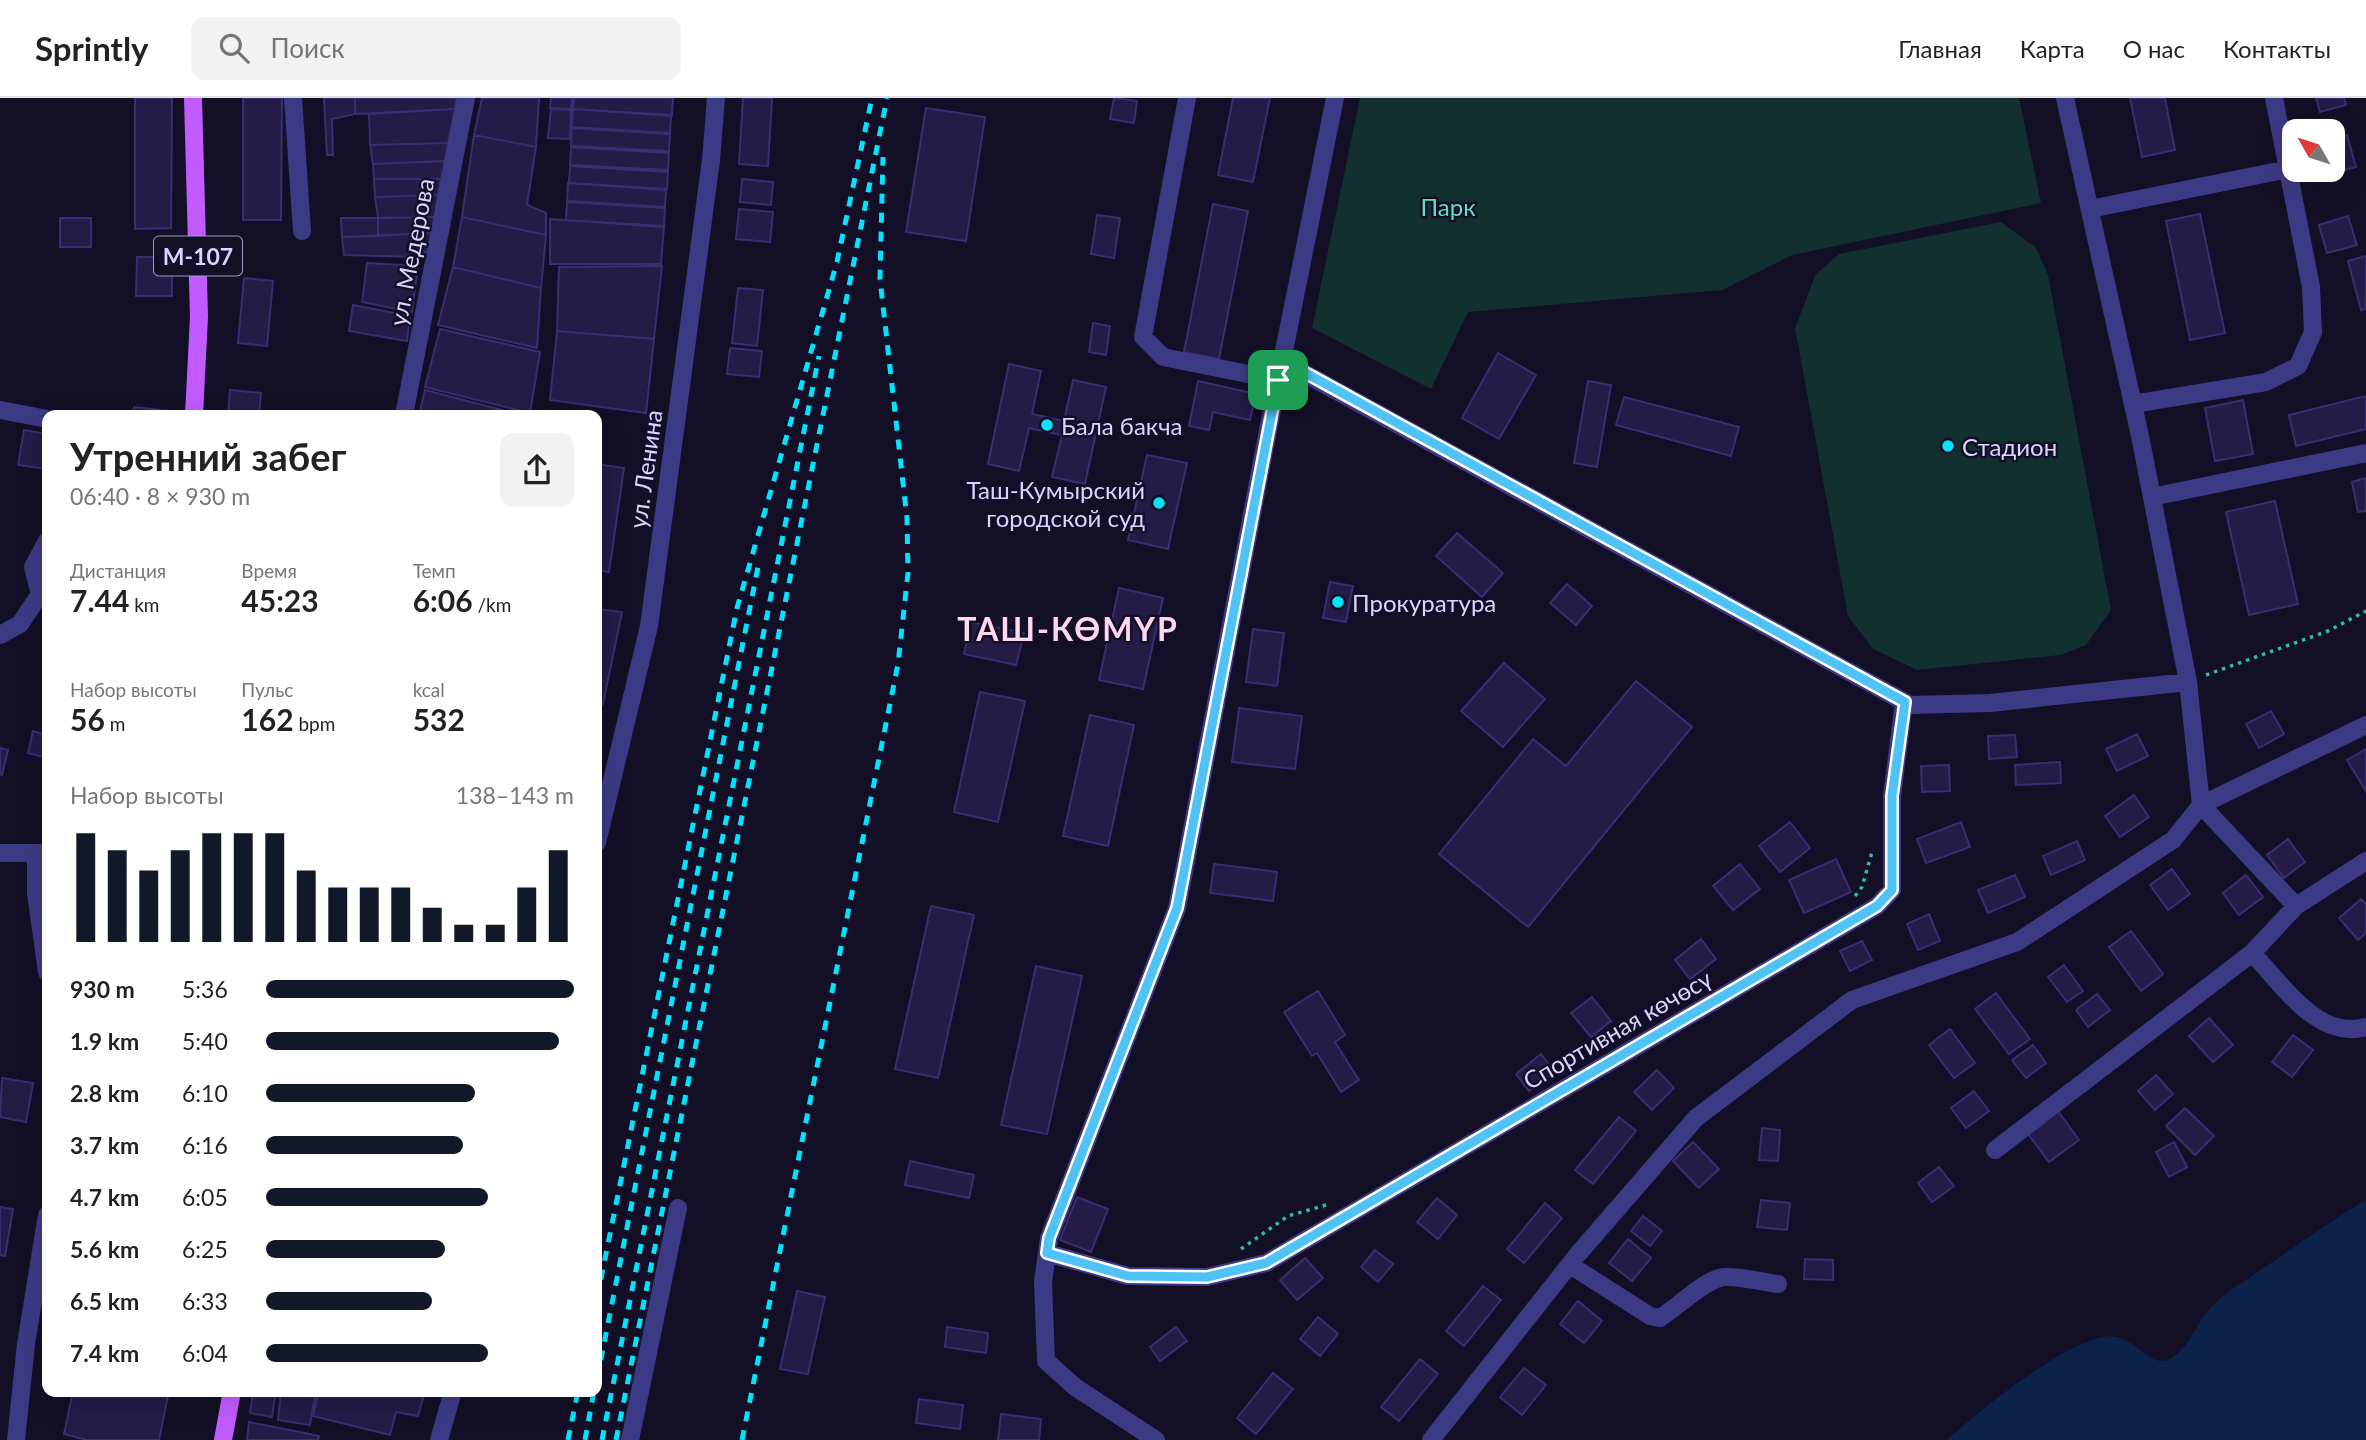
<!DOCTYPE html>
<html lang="ru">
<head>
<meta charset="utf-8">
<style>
  :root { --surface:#fff; --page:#f2f2f2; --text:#222; --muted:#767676; --line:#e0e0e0; --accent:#111827 }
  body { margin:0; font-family:Lato,sans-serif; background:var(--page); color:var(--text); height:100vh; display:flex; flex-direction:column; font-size:26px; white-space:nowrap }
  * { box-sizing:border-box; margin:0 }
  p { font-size:23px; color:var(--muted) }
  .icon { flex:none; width:38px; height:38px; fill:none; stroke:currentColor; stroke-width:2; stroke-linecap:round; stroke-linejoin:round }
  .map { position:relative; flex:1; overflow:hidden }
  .sheet { position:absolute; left:42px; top:312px; width:560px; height:987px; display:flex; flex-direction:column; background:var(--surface); border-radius:14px; box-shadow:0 7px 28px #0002 }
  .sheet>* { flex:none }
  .needle { width:46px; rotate:309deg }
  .fabs { position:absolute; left:2282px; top:21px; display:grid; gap:14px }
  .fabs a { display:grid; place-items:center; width:63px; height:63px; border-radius:14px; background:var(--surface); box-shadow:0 7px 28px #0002; font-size:35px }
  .pin { position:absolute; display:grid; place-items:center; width:60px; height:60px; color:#fff; margin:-30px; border-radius:14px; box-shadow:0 4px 10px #0006 }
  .round { display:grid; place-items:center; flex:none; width:74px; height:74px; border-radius:14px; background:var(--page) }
  .head { display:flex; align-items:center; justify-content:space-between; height:119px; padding:0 28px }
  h1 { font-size:38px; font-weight:700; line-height:52px }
  .figures { display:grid; grid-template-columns:repeat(3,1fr); gap:10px; height:119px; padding:7px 28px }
  .figures div { display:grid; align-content:center }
  .figures b { font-size:30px; font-weight:700 }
  .figures small { font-size:19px; font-weight:400 }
  .figures p { font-size:19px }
  .chart { height:196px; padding:14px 28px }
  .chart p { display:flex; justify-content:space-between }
  .chart svg { width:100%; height:126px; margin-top:7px; stroke:var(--accent); stroke-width:6 }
  ul { padding:0 28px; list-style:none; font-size:23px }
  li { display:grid; grid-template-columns:112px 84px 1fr; align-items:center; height:52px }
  li i { height:18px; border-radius:9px; background:var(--accent) }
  header { display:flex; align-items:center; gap:42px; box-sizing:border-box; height:98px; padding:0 35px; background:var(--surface); border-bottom:2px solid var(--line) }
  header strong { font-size:33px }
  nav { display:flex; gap:38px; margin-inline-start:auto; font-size:24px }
  .search { width:490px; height:63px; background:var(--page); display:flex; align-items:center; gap:18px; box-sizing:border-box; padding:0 24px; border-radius:14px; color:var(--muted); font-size:26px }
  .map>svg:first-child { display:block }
</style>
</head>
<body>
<header>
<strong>Sprintly</strong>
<div class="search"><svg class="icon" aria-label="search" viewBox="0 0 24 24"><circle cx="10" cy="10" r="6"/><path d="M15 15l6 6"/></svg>Поиск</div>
<nav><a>Главная</a><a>Карта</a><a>О нас</a><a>Контакты</a></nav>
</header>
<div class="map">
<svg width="2366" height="1342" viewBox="0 0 2366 1342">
  <rect width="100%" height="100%" fill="#130f26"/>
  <path fill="#12302f" d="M1360,0h659l22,105 -249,52 -70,35 -254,22 -37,77 -119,-61z
    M2001,124l35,26 12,27 63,335 -25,35 -26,10 -143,15 -44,-21 -25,-33 -53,-288 21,-54 23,-20z"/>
  <path fill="#0c2248" d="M2366,1102v240h-419c34,-31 112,-94 156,-103 32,-7 47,37 70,20 18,-12 24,-36 39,-51 13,-14 32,-24 47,-35 36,-24 70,-49 107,-71z"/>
  <path fill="#241b47" stroke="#3b2d73" stroke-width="2" d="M135,0h37l-1,130 -36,1z
    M243,0h39l-1,122h-38z
    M324,0h31v16l-23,5 1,36h-6z
    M355,0h102l-2,11 -100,5z
    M482,0h57l-3,49 -62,-12z
    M551,0h21l-1,11 -21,-1z
    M574,0h99l-1,18 -99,-7z
    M743,0h29l-4,68 -29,-2z
    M1114,0l23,3 -3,22 -24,-4z
    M1233,0h37l-17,84 -35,-7z
    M2130,0h35l10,52 -33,7z
    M2316,0h28l2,7 -26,7z
    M926,10l59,9 -19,124 -60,-9z
    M455,11l-7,34 -78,2 -1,-31z
    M551,11l20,1 -1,29 -22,-1z
    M573,11l98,6 -1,18 -98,-6z
    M572,30l98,6 -1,17 -98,-5z
    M474,37l62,12 -9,58 19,8v22l-84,-18z
    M2347,37l9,32 -23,6v-33z
    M448,45l-3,18 -72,3 -3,-19z
    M571,49l98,6 -1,17 -98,-5z
    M445,63l-4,18h-67l-1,-15z
    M570,68l98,6 -1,17 -98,-6z
    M374,81h67l-3,16 -63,2z
    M742,81l31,3 -2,23 -31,-3z
    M568,85l98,7 -1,17 -98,-6z
    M438,97l-3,22 -57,1 -3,-21z
    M567,104l98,6 -1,18 -98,-6z
    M1213,106l35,7 -29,148 -35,-7z
    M739,111l34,3 -3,30 -34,-3z
    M2200,116l25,119 -35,7 -24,-119z
    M1097,117l23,3 -6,40 -23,-4z
    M2348,118l9,29 -30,8 -8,-28z
    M435,119l-3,16 -54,3v-18z
    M462,119l84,18 -5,53 -88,-21z
    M60,120h31v29h-31z
    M341,120h37v18l-36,1z
    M550,121l114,8 -3,37h-111z
    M432,135l-5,18 -9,6 -74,-2 -2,-18z
    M2366,158v53l-5,1 -13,-49z
    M137,159h35v39h-36z
    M367,165l51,3 -6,46 -50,-10z
    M662,168l-8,73 -97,-8 2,-64z
    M453,169l88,21 -4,60 -99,-23z
    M244,180l29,3 -6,65 -29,-3z
    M738,190l25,2 -6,56 -25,-3z
    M353,207l57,11 -3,25 -58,-10z
    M1093,225l17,3 -4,29 -17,-3z
    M440,231l100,23 -10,61 -105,-26z
    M557,233l97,8 -8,74 -96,-13z
    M730,250l32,3 -3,26 -32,-3z
    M1498,255l38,22 -37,64 -37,-21z
    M1009,266l32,7 -9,43 32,7 9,-41 33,7 -21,97 -33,-7 10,-42 -33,-7 -10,43 -31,-7z
    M1198,283l58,13 -6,26 -37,-8 -4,18 -20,-4z
    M1588,283l23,4 -14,82 -23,-4z
    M230,292l31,3 -2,22h-31z
    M425,292l81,21 -1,4h-86z
    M2366,298v33l-70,17 -7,-31z
    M1624,299l115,30 -8,29 -115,-31z
    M2243,302l10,54 -38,7 -10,-53z
    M134,309l34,4v4h-35z
    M24,332l23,4v35l-29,-4z
    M1147,357l40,8 -19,86 -40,-9z
    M597,366l27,4 -15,104 -12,-2z
    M2366,380v33l-8,1 -6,-30z
    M2275,403l23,103 -49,11 -23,-103z
    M1457,435l46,40 -21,24 -46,-41z
    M1330,484l23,4 -7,36 -23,-4z
    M1567,486l25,22 -16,19 -26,-22z
    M1119,490l44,10 -20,91 -44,-9z
    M597,511l25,3 -19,92 -6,-2z
    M971,524l53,11 -8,32 -52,-11z
    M1253,531l31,4 -7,53 -31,-4z
    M1504,565l41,36 -42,48 -42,-36z
    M1636,583l56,46 -164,200 -89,-73 94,-115 33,27z
    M980,594l45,9 -27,121 -44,-10z
    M1239,610l63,8 -7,53 -63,-7z
    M2271,613l13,23 -25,14 -13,-24z
    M1090,617l44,10 -26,121 -45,-10z
    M33,633l14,4v23l-19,-5z
    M2137,636l11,22 -31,15 -11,-22z
    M2015,637l2,22 -28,2 -1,-23z
    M0,650l8,2 -6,25 -2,-1z
    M2366,651v42l-19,-31z
    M2060,664l1,21 -45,2 -1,-20z
    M1949,667l1,26 -28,1 -1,-26z
    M2134,697l15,22 -29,20 -15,-21z
    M1790,724l20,26 -30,24 -21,-26z
    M1961,724l9,25 -44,16 -9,-24z
    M2288,741l17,23 -21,16 -17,-23z
    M2077,743l8,19 -34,15 -8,-19z
    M1836,761l15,33 -47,21 -15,-33z
    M1214,766l63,8 -4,29 -63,-8z
    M1740,766l20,25 -27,21 -20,-24z
    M2172,771l18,25 -22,16 -18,-25z
    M2015,777l10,22 -37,16 -10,-23z
    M2246,777l17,22 -24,18 -16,-22z
    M2361,801l5,5v29l-8,7 -19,-22z
    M931,808l43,9 -36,163 -43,-9z
    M1929,816l11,27 -22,9 -11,-26z
    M2131,833l32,43 -22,17 -32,-44z
    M1701,841l15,20 -26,20 -15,-19z
    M1862,843l10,19 -22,11 -10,-20z
    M2064,867l19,26 -16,11 -19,-25z
    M1036,868l46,10 -35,158 -46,-9z
    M1318,893l27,44 -10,7 24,38 -18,12 -24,-39 -5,3 -28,-44z
    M1996,895l34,46 -21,15 -34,-45z
    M2097,896l13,16 -22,17 -12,-17z
    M1592,899l19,24 -20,16 -20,-24z
    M2209,920l24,27 -20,17 -24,-26z
    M1950,931l25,34 -21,15 -25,-33z
    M2293,937l20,15 -21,27 -20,-15z
    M2033,947l13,18 -20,15 -14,-18z
    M1541,956l13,17 -25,20 -13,-17z
    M1657,972l17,18 -22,22 -18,-18z
    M2156,977l17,19 -18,16 -17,-19z
    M2,980l31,5 -7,39 -26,-5z
    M1974,993l15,20 -23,17 -15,-20z
    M2185,1010l29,28 -19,19 -29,-29z
    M2058,1013l21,29 -30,22 -21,-28z
    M1619,1019l17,14 -43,53 -18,-14z
    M1762,1030l18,2 -2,31 -19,-1z
    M1693,1044l26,27 -20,19 -26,-27z
    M2174,1044l13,25 -18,10 -13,-25z
    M910,1063l64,14 -5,23 -64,-13z
    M1939,1069l15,19 -22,16 -14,-19z
    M1077,1099l31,12 -17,43 -31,-12z
    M1437,1100l20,17 -19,24 -21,-17z
    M1761,1102l29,3 -3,27 -30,-3z
    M1545,1105l17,15 -38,45 -17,-14z
    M0,1109l13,2 -8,47 -5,-1z
    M1643,1118l19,15 -12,15 -19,-15z
    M1628,1141l23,19 -19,23 -23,-18z
    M1375,1152l18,14 -15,18 -17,-15z
    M1305,1160l18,20 -26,22 -17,-20z
    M1805,1161l28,1v20l-29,-1z
    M1483,1188l18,14 -37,46 -18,-15z
    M797,1193l28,6 -17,77 -28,-5z
    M1578,1203l24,20 -18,22 -24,-19z
    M1318,1219l20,17 -18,22 -20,-17z
    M947,1229l41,6 -2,20 -41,-6z
    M1176,1229l11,14 -27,20 -10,-14z
    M1420,1261l18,15 -39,47 -18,-14z
    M1524,1270l22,17 -24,30 -22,-18z
    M1273,1275l20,16 -37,45 -19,-16z
    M73,1293h96l-10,49h-72l-23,-6z
    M253,1293h23l-4,26 -22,-4z
    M281,1293h35l-6,34 -32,-5z
    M319,1293h86l19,4 -6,21 -22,-4 -6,23 -77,-19z
    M919,1301l44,6 -3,24 -44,-6z
    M1001,1316l40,5 -2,21h-41z
    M249,1324l70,14 -1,4h-71z"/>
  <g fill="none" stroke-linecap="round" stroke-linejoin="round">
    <path stroke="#2fb8b0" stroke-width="3.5" stroke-dasharray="3.5 5" stroke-linecap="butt" d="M2206,577l122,-44 38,-20
      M1855,798l7,-9 10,-35
      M1241,1151l47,-33 38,-11"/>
    <path stroke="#3d3a85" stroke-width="18" d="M293,0l9,133
      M1187,0l-44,239 20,20 115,23
      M2090,111l198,-40
      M1282,263l628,344 80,-2 198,-21
      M2133,306l133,-22 32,-16 15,-34 -2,-45 -37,-189
      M1,312l46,9
      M404,317l62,-317
      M2152,399l214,-44
      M47,443l-14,26 7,27 7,1
      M0,537l20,-11 20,-30
      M597,745l52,-217 62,-466 5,-62
      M0,755h45
      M36,755v40l11,79
      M2296,808l-95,-101 165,-80
      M2252,855c30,31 66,88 114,74
      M1995,1052l257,-197 44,-47 70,-45
      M1047,1155l81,23 79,1 59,-14 611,-357 15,-16v-94l12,-94
      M1570,1167l80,51 10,2c16,-10 47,-40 64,-41 17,-1 37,5 54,7
      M16,1342l10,-96 21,-129
      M439,1342l14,-49
      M630,1342l48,-232
      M1156,1342l-81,-53 -29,-26 -3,-79 6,-44 128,-330 92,-483 66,-327
      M1431,1342l147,-186 118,-136 156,-118 165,-58 156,-102 28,-35 -13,-123 -48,-246 -75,-338"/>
    <path stroke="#c25bff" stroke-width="18" d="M193,0l6,219 -5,98
      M223,1342l9,-49"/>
    <path stroke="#00e5ff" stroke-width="5" stroke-dasharray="10 9" stroke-linecap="butt" d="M597,1200l140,-690 100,-346 35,-164
      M597,1281l162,-817
      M568,1342l10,-49
      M585,1342l9,-49
      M602,1342l217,-1084
      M616,1342l271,-1342
      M742,1342l156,-776 10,-91 -1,-55 -27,-239 3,-122"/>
  </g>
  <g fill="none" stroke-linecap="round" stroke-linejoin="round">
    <g stroke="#fff" stroke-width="14">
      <path id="route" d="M1282,262l623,342 -13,94v94l-15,16 -611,357 -59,14 -79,-1 -81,-23 2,-15 128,-330z"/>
    </g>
    <use href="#route" stroke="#4fc3f7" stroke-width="9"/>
  </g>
  <g fill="#00e5ff" stroke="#130f26" stroke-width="2.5">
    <circle cx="1047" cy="327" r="7"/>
    <circle cx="1948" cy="348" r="7"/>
    <circle cx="1159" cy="405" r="7"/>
    <circle cx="1338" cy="504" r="7"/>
  </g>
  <g text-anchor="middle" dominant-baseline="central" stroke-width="5" stroke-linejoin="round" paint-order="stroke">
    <rect fill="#130f26" stroke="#9e99be" stroke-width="2" x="154" y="138.5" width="88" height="39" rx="5"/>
    <g font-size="23" font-weight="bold" fill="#d9d4ff">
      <text x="198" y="158">М-107</text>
    </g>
    <g font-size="24" fill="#5fe0c0" stroke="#130f26">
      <text x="1448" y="108">Парк</text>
    </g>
    <g font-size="24" fill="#d9d4ff" stroke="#130f26">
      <text transform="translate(411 154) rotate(-79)">ул. Медерова</text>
      <text transform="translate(645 371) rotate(-82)">ул. Ленина</text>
      <text transform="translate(1617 931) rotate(-30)">Спортивная көчөсү</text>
    </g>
    <g font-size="24" fill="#d9d4ff" stroke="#130f26" text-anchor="start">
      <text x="1061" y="327">Бала бакча</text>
      <text x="1962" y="348">Стадион</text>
      <text x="1145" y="391" text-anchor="end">Таш-Кумырский<tspan x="1145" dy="28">городской суд</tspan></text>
      <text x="1352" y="504">Прокуратура</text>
    </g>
    <g font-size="32" font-weight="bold" letter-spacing="2" fill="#ffd6f0" stroke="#130f26">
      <text x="1068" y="530">ТАШ-КӨМҮР</text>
    </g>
  </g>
</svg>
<div class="fabs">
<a><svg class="needle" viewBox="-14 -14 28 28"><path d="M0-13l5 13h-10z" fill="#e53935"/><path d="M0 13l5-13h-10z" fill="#767676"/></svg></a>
</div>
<div class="pin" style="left:1278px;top:282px;background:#1e9e55"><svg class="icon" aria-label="arrive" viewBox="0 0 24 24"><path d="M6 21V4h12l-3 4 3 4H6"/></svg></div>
<section class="sheet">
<div class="head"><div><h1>Утренний забег</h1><p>06:40 · 8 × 930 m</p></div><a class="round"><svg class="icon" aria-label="share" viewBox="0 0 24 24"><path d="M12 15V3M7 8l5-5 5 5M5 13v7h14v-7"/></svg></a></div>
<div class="figures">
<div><p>Дистанция</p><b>7.44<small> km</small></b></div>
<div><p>Время</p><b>45:23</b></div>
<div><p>Темп</p><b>6:06<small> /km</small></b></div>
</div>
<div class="figures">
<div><p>Набор высоты</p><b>56<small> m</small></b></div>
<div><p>Пульс</p><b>162<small> bpm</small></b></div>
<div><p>kcal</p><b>532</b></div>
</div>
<div class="chart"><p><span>Набор высоты</span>138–143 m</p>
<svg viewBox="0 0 160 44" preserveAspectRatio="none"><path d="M5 44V6M15 44V12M25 44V19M35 44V12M45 44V6M55 44V6M65 44V6M75 44V19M85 44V25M95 44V25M105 44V25M115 44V32M125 44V38M135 44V38M145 44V25M155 44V12"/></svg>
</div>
<ul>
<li><b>930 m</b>5:36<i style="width:100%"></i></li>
<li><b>1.9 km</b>5:40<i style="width:95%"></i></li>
<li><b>2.8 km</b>6:10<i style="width:68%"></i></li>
<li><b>3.7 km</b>6:16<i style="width:64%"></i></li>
<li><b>4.7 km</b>6:05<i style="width:72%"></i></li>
<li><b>5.6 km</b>6:25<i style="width:58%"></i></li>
<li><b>6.5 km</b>6:33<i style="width:54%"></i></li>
<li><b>7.4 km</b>6:04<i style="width:72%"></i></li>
</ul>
</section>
</div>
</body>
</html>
